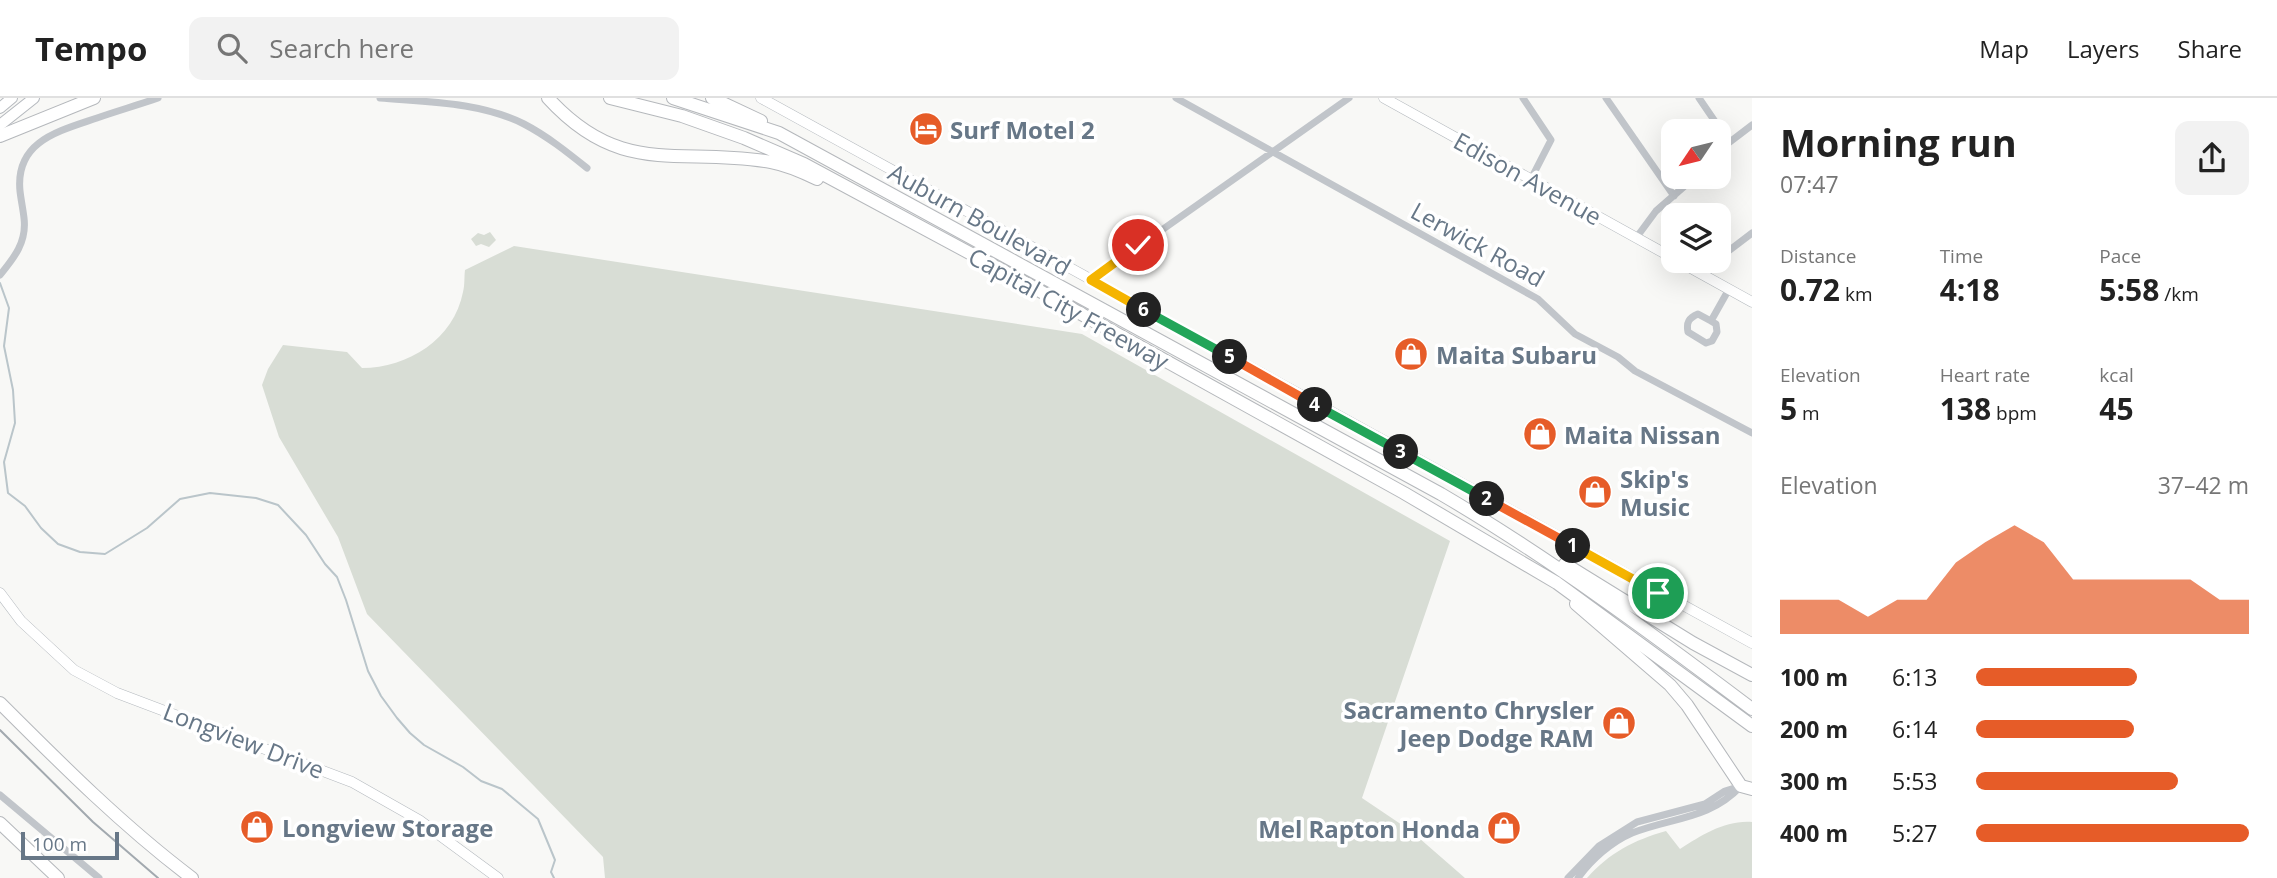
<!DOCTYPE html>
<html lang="en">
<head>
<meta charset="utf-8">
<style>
  :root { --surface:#fff; --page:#f2f2f2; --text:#222; --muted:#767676; --line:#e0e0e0; --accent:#e65c28 }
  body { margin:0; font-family:"Open Sans",sans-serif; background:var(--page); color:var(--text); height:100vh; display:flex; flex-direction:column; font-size:26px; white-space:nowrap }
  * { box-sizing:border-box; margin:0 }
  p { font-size:23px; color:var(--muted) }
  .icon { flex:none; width:38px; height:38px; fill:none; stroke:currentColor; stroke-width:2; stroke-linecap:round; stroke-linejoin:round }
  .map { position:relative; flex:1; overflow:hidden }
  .side { display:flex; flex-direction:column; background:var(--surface); width:525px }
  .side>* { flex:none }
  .needle { width:46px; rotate:235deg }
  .buttons { position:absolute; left:1661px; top:21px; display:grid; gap:14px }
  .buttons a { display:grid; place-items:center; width:70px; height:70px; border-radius:14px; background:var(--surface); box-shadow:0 7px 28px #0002; font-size:35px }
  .scale { position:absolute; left:21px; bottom:18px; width:98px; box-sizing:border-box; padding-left:7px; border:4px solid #677787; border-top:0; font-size:19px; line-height:24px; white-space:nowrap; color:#677787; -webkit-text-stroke:5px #fff; paint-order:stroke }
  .pin { position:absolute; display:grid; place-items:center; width:60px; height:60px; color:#fff; margin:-30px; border:4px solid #fff; border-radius:50%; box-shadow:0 2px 7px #0007 }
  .km { position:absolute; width:35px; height:35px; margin:-18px; border-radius:50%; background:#222; color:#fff; font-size:19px; line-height:35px; text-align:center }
  .round { display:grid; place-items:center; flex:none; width:74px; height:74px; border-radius:14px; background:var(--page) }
  .overview { display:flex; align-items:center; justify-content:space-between; height:119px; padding:0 28px }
  h1 { font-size:38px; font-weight:700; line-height:52px }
  .metrics { display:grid; grid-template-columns:repeat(3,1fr); gap:10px; height:119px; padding:7px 28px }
  .metrics div { display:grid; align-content:center }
  .metrics b { font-size:30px; font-weight:700 }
  .metrics small { font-size:19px; font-weight:400 }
  .metrics p { font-size:19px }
  .chart { height:196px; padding:14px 28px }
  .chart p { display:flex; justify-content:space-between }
  .chart svg { width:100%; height:126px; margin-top:7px; fill:var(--accent); opacity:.7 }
  ul { padding:0 28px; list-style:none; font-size:23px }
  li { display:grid; grid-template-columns:112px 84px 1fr; align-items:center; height:52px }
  li i { height:18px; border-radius:9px; background:var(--accent) }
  header { display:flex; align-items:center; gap:42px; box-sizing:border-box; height:98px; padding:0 35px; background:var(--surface); border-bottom:2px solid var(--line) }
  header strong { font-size:33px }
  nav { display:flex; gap:38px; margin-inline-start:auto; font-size:24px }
  .search { width:490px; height:63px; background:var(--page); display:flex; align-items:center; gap:18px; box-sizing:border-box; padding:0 24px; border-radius:14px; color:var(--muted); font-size:26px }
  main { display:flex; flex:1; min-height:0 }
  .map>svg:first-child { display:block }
</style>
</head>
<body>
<header>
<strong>Tempo</strong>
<div class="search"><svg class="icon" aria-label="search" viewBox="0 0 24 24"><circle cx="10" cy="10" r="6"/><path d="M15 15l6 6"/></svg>Search here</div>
<nav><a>Map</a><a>Layers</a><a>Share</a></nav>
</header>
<main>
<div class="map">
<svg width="1752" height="780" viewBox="0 0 1752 780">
  <rect width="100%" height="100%" fill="#f8f8f6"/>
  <path fill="#d8ddd5" d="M490,134l6,8 -7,7 -8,-3 -5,2 -5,-7 7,-6 6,2z
    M514,148l568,88 368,207 -88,257 49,33 54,47h-860l-2,-21 -236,-243 -29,-77 -59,-100 -17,-52 6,-16 15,-24 64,7 15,16c46,0 92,-29 101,-76 2,-7 1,-15 2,-22z
    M1752,724v56h-165c22,-25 47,-38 79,-47l14,18c22,-14 45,-29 72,-27z"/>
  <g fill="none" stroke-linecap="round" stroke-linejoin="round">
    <path stroke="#bac5ca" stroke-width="2" d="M0,185l9,25 -5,38 9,44 2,33 -11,39 4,31 17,13 16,22 17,16 22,8 25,2 42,-26 33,-29 30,-6 46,5 22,7 28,30 19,29 12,13 9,23 22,71 13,25 16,22 13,15 14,12 39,22 18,14 21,8 36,30 17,41 -4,12 3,6"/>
    <g stroke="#b4b9be" stroke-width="11">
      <path id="secondary" d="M761,0l991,545
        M1384,0l289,160
        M1678,163l74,41
        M0,495l21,28 53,49 43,23 235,89 67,38 79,58"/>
    </g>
    <g stroke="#b5b9be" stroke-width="12">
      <path id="primary" d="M0,10l12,-10
        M0,27l34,-27"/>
    </g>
    <g stroke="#b5b8bc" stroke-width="14">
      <path id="highway" d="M548,0c74,81 131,48 223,64 16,3 32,10 46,17
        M610,0l72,18 62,22 60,26 225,121 375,208 153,90 195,143
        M673,0l106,35 662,361c109,64 210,139 311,215
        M712,0l49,23
        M0,38l94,-38
        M1565,466l128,79 59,32
        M1576,506l94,81 17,20 54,81 11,3
        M0,605c62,62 123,123 192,175
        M0,725l58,55"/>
    </g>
    <path stroke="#c1c5ca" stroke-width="7" d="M380,0c48,4 100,4 144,26 23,12 43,28 63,44
      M1176,0l362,201 37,35 43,23 17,14 117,62
      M1523,0l28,42 -20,39
      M1606,0l68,98
      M1699,0l30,44
      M1718,53l34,-26
      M1636,140l20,-27 39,-34
      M1718,161l34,-26
      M0,177c14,-17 27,-33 24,-57 -1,-9 -3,-18 -4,-27 -5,-50 39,-60 77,-73 20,-7 41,-13 61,-20
      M1705,178l12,-15
      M1091,182l258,-182
      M1711,223l5,3 1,8 -5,9 -6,2 -18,-11c-2,-10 1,-14 10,-18l13,7 18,-32
      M0,697l99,83
      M1568,780l31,-32 38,-24 68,-18 20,-13 16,-5
      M1578,780c13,-18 33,-36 54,-45 40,-16 77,-13 109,-47"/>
    <use href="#secondary" stroke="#fff" stroke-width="10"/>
    <use href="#primary" stroke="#fff" stroke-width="10"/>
    <use href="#highway" stroke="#fff" stroke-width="12"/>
    <path stroke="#a2a9af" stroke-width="2" d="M0,632l93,92 65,56"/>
  </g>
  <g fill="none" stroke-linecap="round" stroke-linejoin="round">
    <g stroke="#fff" stroke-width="14">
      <path id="split-1" d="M1573,448l85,47"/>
    </g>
    <g stroke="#fff" stroke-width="14">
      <path id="split-2" d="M1487,401l86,47"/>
    </g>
    <g stroke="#fff" stroke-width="14">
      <path id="split-3" d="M1401,354l86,47"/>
    </g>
    <g stroke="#fff" stroke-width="14">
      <path id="split-4" d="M1315,307l86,47"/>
    </g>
    <g stroke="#fff" stroke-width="14">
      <path id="split-5" d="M1230,259l85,48"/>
    </g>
    <g stroke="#fff" stroke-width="14">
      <path id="split-6" d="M1144,212l86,47"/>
    </g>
    <g stroke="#fff" stroke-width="14">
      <path id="split-7" d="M1121,160l-30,22 53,30"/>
    </g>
    <g stroke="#fff" stroke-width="14">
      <path id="split-8" d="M1121,160l17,-13"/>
    </g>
    <use href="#split-1" stroke="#f5b400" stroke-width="9"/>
    <use href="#split-2" stroke="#f0652b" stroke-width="9"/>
    <use href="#split-3" stroke="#22a559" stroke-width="9"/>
    <use href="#split-4" stroke="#22a559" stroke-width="9"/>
    <use href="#split-5" stroke="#f0652b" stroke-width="9"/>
    <use href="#split-6" stroke="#22a559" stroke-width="9"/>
    <use href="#split-7" stroke="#f5b400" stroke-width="9"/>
    <use href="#split-8" stroke="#f5b400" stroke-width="9"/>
  </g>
  <defs>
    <g id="hotel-disc" transform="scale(1.75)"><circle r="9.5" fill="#e65c28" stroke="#fff"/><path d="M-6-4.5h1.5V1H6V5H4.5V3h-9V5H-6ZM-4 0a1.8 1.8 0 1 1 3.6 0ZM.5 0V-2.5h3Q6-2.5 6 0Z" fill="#fff"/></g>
    <g id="shop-disc" transform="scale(1.75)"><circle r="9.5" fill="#e65c28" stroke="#fff"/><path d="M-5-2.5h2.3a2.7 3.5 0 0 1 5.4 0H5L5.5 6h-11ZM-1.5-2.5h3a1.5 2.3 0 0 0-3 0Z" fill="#fff"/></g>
  </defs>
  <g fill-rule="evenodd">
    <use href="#hotel-disc" x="926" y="31"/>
    <use href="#shop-disc" x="1411" y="256"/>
    <use href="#shop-disc" x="1540" y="336"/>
    <use href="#shop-disc" x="1595" y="394"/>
    <use href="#shop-disc" x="1619" y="625"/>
    <use href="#shop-disc" x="257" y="729"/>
    <use href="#shop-disc" x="1504" y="730"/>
  </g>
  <g text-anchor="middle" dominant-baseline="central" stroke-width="7" stroke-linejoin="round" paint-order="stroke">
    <g font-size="24" font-weight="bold" fill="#677787" stroke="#fff" text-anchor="start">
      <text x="950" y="31">Surf Motel 2</text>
      <text x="1436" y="256">Maita Subaru</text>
      <text x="1564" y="336">Maita Nissan</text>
      <text x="1620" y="380">Skip's<tspan x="1620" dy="28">Music</tspan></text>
      <text x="1594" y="611" text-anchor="end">Sacramento Chrysler<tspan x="1594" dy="28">Jeep Dodge RAM</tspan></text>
      <text x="282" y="729">Longview Storage</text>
      <text x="1480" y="730" text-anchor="end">Mel Rapton Honda</text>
    </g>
    <g font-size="24" fill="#677787" stroke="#fff">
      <text transform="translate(1528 80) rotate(29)">Edison Avenue</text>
      <text transform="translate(980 121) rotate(29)">Auburn Boulevard</text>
      <text transform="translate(1478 146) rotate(29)">Lerwick Road</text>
      <text transform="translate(1069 210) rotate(29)">Capital City Freeway</text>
      <text transform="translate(244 642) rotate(21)">Longview Drive</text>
    </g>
  </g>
</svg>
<div class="buttons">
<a><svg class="needle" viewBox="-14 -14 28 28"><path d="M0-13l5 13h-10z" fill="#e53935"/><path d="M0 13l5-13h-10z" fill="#767676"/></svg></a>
<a><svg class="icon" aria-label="layers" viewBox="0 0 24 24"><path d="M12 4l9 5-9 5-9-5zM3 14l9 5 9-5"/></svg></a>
</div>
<div class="scale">100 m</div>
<div class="pin" style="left:1658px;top:495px;background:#1e9e55"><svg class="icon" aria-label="arrive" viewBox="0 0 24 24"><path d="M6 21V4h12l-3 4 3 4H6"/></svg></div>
<div class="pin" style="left:1138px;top:147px;background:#d93025"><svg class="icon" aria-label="check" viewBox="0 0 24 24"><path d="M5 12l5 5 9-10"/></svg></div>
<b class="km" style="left:1573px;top:448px">1</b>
<b class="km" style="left:1487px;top:401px">2</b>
<b class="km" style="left:1401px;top:354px">3</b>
<b class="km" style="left:1315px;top:307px">4</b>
<b class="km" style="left:1230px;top:259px">5</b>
<b class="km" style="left:1144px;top:212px">6</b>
</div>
<section class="side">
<div class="overview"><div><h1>Morning run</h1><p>07:47</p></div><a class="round"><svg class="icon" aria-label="share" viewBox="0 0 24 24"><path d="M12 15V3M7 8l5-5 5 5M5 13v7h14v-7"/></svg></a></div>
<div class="metrics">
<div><p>Distance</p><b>0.72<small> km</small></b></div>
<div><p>Time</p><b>4:18</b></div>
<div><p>Pace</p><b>5:58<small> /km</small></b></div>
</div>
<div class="metrics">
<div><p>Elevation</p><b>5<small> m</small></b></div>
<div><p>Heart rate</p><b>138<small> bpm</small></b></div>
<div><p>kcal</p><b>45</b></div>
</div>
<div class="chart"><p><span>Elevation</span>37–42 m</p>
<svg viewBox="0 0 160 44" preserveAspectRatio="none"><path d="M0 44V32L10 32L20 32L30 38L40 32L50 32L60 19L70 12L80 6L90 12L100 25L110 25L120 25L130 25L140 25L150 32L160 32V44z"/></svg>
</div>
<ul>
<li><b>100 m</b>6:13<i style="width:59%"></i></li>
<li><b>200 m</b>6:14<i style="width:58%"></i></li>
<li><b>300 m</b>5:53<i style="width:74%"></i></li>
<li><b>400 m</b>5:27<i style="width:100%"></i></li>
</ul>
</section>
</main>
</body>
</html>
